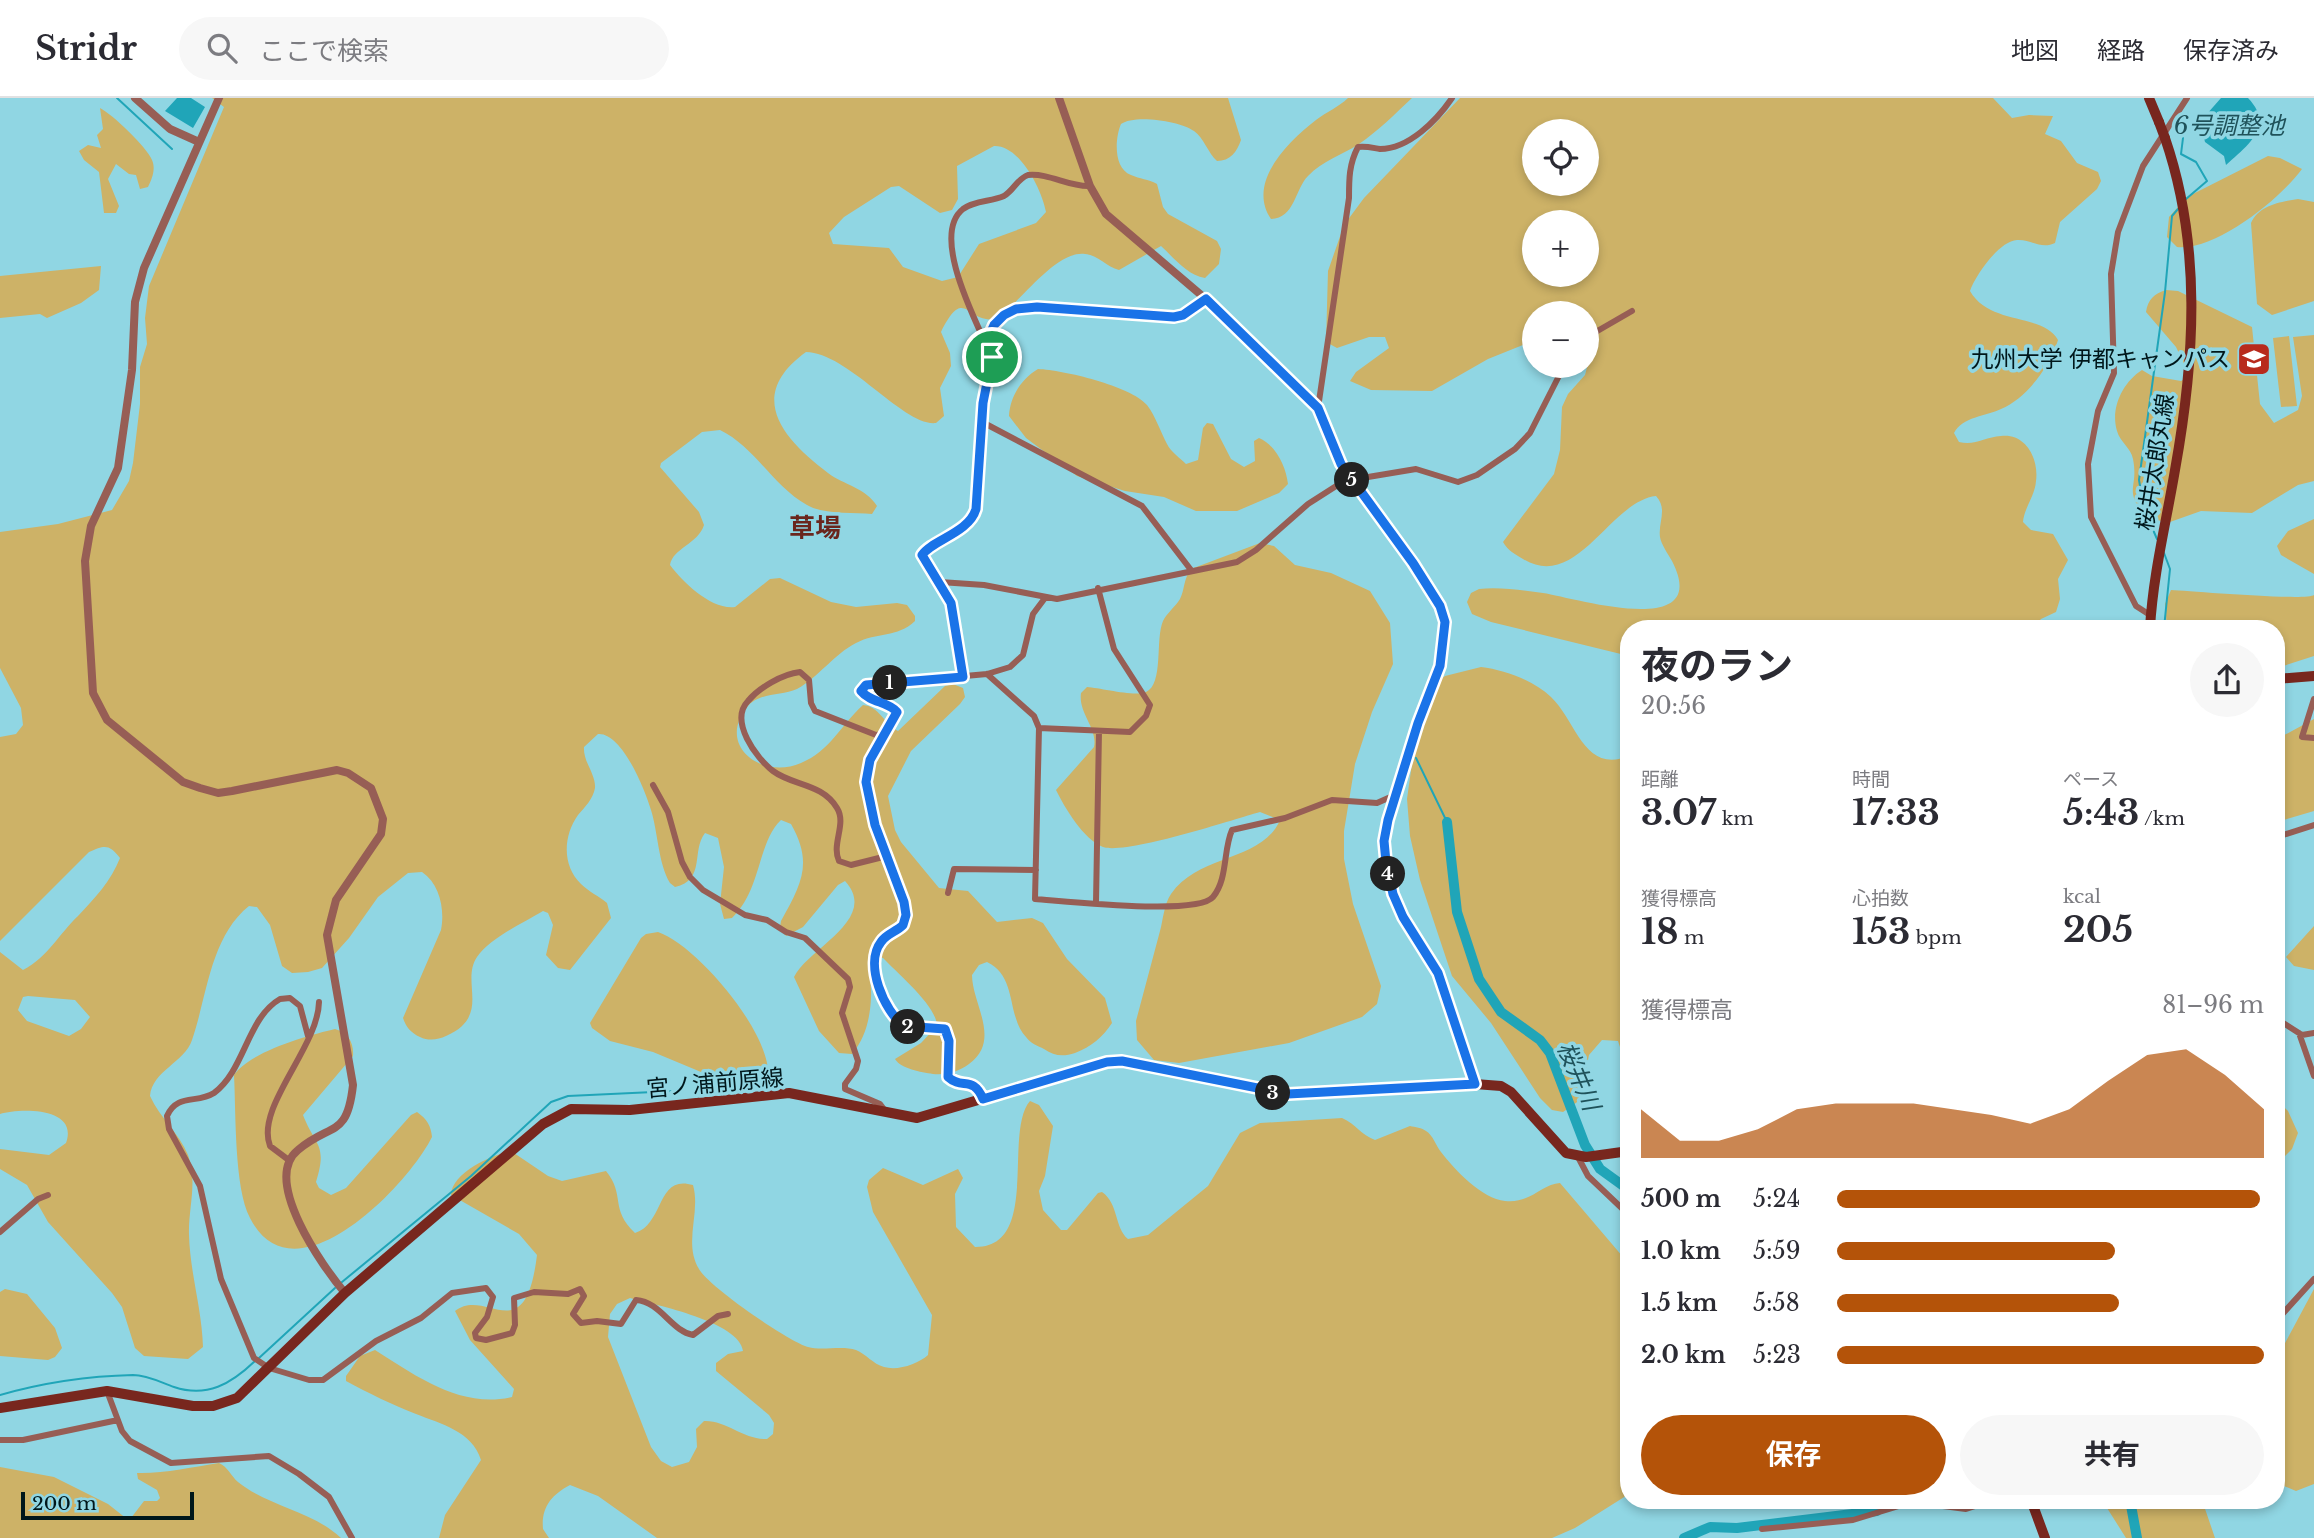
<!DOCTYPE html>
<html lang="ja">
<head>
<meta charset="utf-8">
<style>
  :root { --surface:#fff; --page:#f7f7f7; --text:#2b2b33; --muted:#7c7c81; --line:#e1e1e2; --accent:#b45309 }
  body { margin:0; font-family:"Libre Baskerville","Noto Sans JP",serif; background:var(--page); color:var(--text); height:100vh; display:flex; flex-direction:column; font-size:26px; white-space:nowrap }
  * { box-sizing:border-box; margin:0 }
  p { font-size:23px; color:var(--muted) }
  .icon { flex:none; width:38px; height:38px; fill:none; stroke:currentColor; stroke-width:2; stroke-linecap:round; stroke-linejoin:round }
  .map { position:relative; flex:1; overflow:hidden }
  .sheet { position:absolute; left:1620px; top:522px; width:665px; height:889px; display:flex; flex-direction:column; background:var(--surface); border-radius:28px; box-shadow:0 4px 10px #0003 }
  .sheet>* { flex:none }
  .tools { position:absolute; left:1522px; top:21px; display:grid; gap:14px }
  .tools a { display:grid; place-items:center; width:77px; height:77px; border-radius:50%; background:var(--surface); box-shadow:0 4px 10px #0003; font-size:35px }
  .scale { position:absolute; left:21px; bottom:18px; width:173px; box-sizing:border-box; padding-left:7px; border:4px solid #00171b; border-top:0; font-size:19px; line-height:24px; white-space:nowrap; color:#00171b; -webkit-text-stroke:5px #90d6e3; paint-order:stroke }
  .pin { position:absolute; display:grid; place-items:center; width:60px; height:60px; color:#fff; margin:-30px; border:4px solid #fff; border-radius:50%; box-shadow:0 2px 7px #0007 }
  .km { position:absolute; width:35px; height:35px; margin:-18px; border-radius:50%; background:#222; color:#fff; font-size:19px; line-height:35px; text-align:center }
  .round { display:grid; place-items:center; flex:none; width:74px; height:74px; border-radius:37px; background:var(--page) }
  .overview { display:flex; align-items:center; justify-content:space-between; height:119px; padding:0 21px }
  h1 { font-size:38px; font-weight:700; line-height:52px }
  .metrics { display:grid; grid-template-columns:repeat(3,1fr); gap:10px; height:119px; padding:7px 21px }
  .metrics div { display:grid; align-content:center }
  .metrics b { font-size:35px; font-weight:700 }
  .metrics small { font-size:19px; font-weight:400 }
  .metrics p { font-size:19px }
  .chart { height:196px; padding:14px 21px }
  .chart p { display:flex; justify-content:space-between }
  .chart svg { width:100%; height:126px; margin-top:7px; fill:var(--accent); opacity:.7 }
  .action { display:flex; gap:14px; margin-top:auto; padding:14px 21px }
  .action a { flex:1; height:80px; border-radius:42px; background:var(--accent); color:#fff; font-size:28px; font-weight:700; line-height:80px; text-align:center }
  .action a+a { background:var(--page); color:var(--text) }
  ul { padding:0 21px; list-style:none; font-size:23px }
  li { display:grid; grid-template-columns:112px 84px 1fr; align-items:center; height:52px }
  li i { height:18px; border-radius:9px; background:var(--accent) }
  header { display:flex; align-items:center; gap:42px; box-sizing:border-box; height:98px; padding:0 35px; background:var(--surface); border-bottom:2px solid var(--line) }
  header strong { font-size:33px }
  nav { display:flex; gap:38px; margin-inline-start:auto; font-size:24px }
  .search { width:490px; height:63px; background:var(--page); display:flex; align-items:center; gap:18px; box-sizing:border-box; padding:0 24px; border-radius:38px; color:var(--muted); font-size:26px }
  .map>svg:first-child { display:block }
</style>
</head>
<body>
<header>
<strong>Stridr</strong>
<div class="search"><svg class="icon" aria-label="search" viewBox="0 0 24 24"><circle cx="10" cy="10" r="6"/><path d="M15 15l6 6"/></svg>ここで検索</div>
<nav><a>地図</a><a>経路</a><a>保存済み</a></nav>
</header>
<div class="map">
<svg width="2314" height="1440" viewBox="0 0 2314 1440">
  <rect width="100%" height="100%" fill="#90d6e3"/>
  <path fill="#cdb267" fill-rule="evenodd" d="M212,0h1016l13,42c-4,12 -11,21 -24,21 -9,-8 -13,-23 -23,-30 -13,-10 -60,-17 -73,-7 -6,14 -8,44 10,51 9,4 17,4 26,9l6,23 5,7 49,27 4,8 -2,15 -14,14c-18,-3 -31,-20 -44,-32l-42,24c-12,-3 -21,-15 -34,-16 -30,-4 -65,50 -90,65 -29,5 -30,-35 -54,13l9,21 1,13 -11,22 4,28 -8,7c-32,4 -87,-70 -130,-71 -61,44 -23,87 22,121 16,12 38,15 49,33l-5,8c-19,-2 -48,1 -65,-9 -34,-19 -52,-58 -87,-75l-18,2 -41,31 -1,4 39,45 5,13c-6,19 -31,23 -34,40 13,17 41,45 65,42l35,-28 10,-1 51,24 25,5 41,-4 10,2 8,11v5c-18,17 -38,11 -59,22 -22,11 -37,34 -59,46 -16,7 -38,3 -50,18 -31,39 15,73 54,56 29,-12 40,-38 62,-58 16,1 21,19 35,26l47,-45 8,-2 10,4 2,9 -5,7 -49,47 -23,45 7,34 6,12 38,46 29,3 29,31 35,-4 11,5 24,36 38,39 7,25c-9,14 -21,24 -37,30 -12,4 -21,3 -31,-4 -6,-3 -14,-6 -18,-12 -20,-22 -8,-60 -39,-75l-8,3 -7,10c0,29 30,65 -3,89 -11,8 -22,11 -36,10 -12,-2 -32,-5 -38,-15l26,-16 16,-17c0,-20 -40,-53 -54,-68l-7,-2c-10,14 -4,25 -5,42 -1,21 -6,41 -19,56l-13,-1 -20,-22 -25,-54c14,-29 86,-58 51,-96l-7,4 -35,42 -17,9 -6,-9 1,-6c21,-38 32,-58 10,-97l-10,-4c-24,23 -19,69 -49,98l-8,1 -4,-15 4,-37 -6,-29 -13,-5c-14,18 1,47 -30,54l-5,-4c-12,-20 -12,-51 -19,-73 -6,-20 -29,-78 -53,-76l-14,13c-1,15 12,27 11,41 -2,11 -10,19 -17,27 -15,21 -16,51 3,69 8,8 18,12 26,19l4,15 -41,52 -12,-2 -12,-13 7,-30 -5,-12 -5,-2c-20,12 -53,27 -66,46 -17,25 15,59 -31,79 -8,4 -18,5 -26,1 -9,-4 -14,-10 -17,-19l38,-88c4,-20 -1,-46 -19,-58l-14,1 -30,24 -29,41 -27,30 -14,4 -16,1 -10,-7 -12,-41 -13,-18 -8,-1c-39,31 -42,91 -57,134 -7,22 -40,31 -42,56 10,22 29,37 38,59 10,26 0,54 1,80 1,38 13,74 14,112l-15,12 -44,-3 -9,-8 -13,-41 -10,-14 -64,-71 -21,-37 -27,-16v-20l49,6 17,-12c13,-36 -46,-35 -66,-29v-162l23,18c25,-13 35,-35 55,-54 17,-18 33,-35 42,-58 -11,-14 -15,-13 -31,-6l-89,89v-204l16,-3 7,-9 -2,-17 -21,-40v-136l58,-8 54,-14 17,-29 4,-18 7,-59v-37l7,-23 -2,-26 4,-32 75,-179zM994,48c26,-1 48,44 52,66l-10,11 -57,21 -21,33 -16,4 -39,-14 -14,-19 -56,-4 -4,-11 15,-16 47,-30 8,-1 41,27 12,-3 6,-11 -1,-33zM28,898l47,4 15,17 -9,12 -12,7 -42,-15 -9,-11 5,-13z
    M1348,0h64c-17,16 -34,33 -53,46 -17,11 -37,17 -51,32 -13,13 -13,42 -37,43 -25,-37 18,-78 45,-99 10,-8 23,-13 32,-22z
    M1460,0h533l19,20 17,-3 24,1 -8,18 16,7 16,22 21,9 3,9 -4,8 -37,33 -5,21c-14,7 -24,-4 -38,-3 -18,1 -42,36 -47,51 20,35 74,22 88,49 -8,26 -31,58 -57,69 -15,7 -39,8 -47,24l5,9c16,4 26,-5 42,-6 25,-3 38,23 35,45 -1,15 -12,27 -13,41l8,8 22,4 15,26 -10,19 2,20 -4,13 -15,7 -8,9h-404v28l-138,-34 -19,-8 -5,-12 4,-9 8,-4c20,-2 44,1 64,4 32,5 170,48 129,-32 -4,-7 -11,-17 -12,-24 -2,-15 8,-28 -4,-41 -46,5 -79,96 -133,63 -8,-5 -15,-8 -20,-17l51,-68 6,-24 2,-43 6,-13 17,-19 5,-19 -3,-43h-52v27l-47,19 -56,32 -61,-1 -21,-9 6,-9 33,-24 -4,-11h-16l-32,11 -11,-6 2,-71 16,-46 20,-27zM1535,33h52v53h-52zM1535,124h52v53h-52z
    M100,10c12,6 47,39 52,52 4,9 0,19 -4,27l-8,2 -4,-14 -7,-1 -13,-10 -8,15 11,27 -3,7h-12l-5,-41 -15,-12 -5,-9 9,-6 13,3 -4,-13 6,-6z
    M2268,58l12,2 22,11c-22,30 -86,82 -125,78l-10,-10 2,-20 18,-20z
    M2298,101l16,3v99l-42,14 -15,-11 -6,-81c8,-18 29,-21 47,-24z
    M101,168l-2,24 -18,13 -34,15 -7,-4 -40,4v-42z
    M2166,192l12,1 74,36 8,77 14,19 24,-13 4,-14 -9,-59 21,-2v146l-16,4 -46,28 -51,-2 -31,11 -23,-3c-25,-31 -8,-29 -14,-60 -2,-11 -13,-17 -16,-28 -7,-23 6,-49 25,-61l10,6 29,5 9,-5 -14,-29 -30,-35c2,-13 8,-18 20,-22z
    M2289,238l8,70 -16,1 -8,-69z
    M1038,271c25,1 93,17 109,36 9,12 13,26 20,39 4,8 13,14 19,20l12,-4 5,-32 4,-5 6,1 18,35 13,8 11,-6 -1,-20 5,-3c17,7 27,29 29,46l-9,9 -42,18h-41l-32,-14 -39,-6 -48,-15 -51,-38 -17,-22c1,-19 12,-37 29,-47z
    M2314,421v55l-33,-19 -4,-9 11,-15z
    M1260,445l14,3 21,19 36,8 39,18 20,32 3,41 -21,48 -17,52 -11,67v28l9,45 28,82 -4,18 -15,13 -73,26 -110,20 -25,-3 -17,-20 -1,-19c8,-30 16,-60 24,-90 3,-11 4,-27 11,-37 29,-41 91,-32 109,-74l-20,-8c-28,8 -135,43 -157,35 -20,-8 -38,-39 -47,-57l38,-43c4,-19 -16,-34 -13,-54l6,-6c14,1 48,10 59,5 18,-8 9,-53 17,-71 4,-8 12,-14 17,-22 5,-10 3,-19 11,-30z
    M2171,492c20,1 136,11 143,5v61l-37,12v-40h-110l-2,-24z
    M1481,569c24,3 52,13 70,30 26,25 33,77 78,59v318l-11,-33 -16,-1 -13,15 -9,45 -17,12 -11,-2 -12,-12 -49,-75 -39,-47 -32,-96 -10,-44 -3,-37 10,-71 20,-46 8,-6z
    M2314,621v92l-37,11v-83z
    M2314,828v44l-20,-4 -8,-9z
    M658,834c39,13 115,103 110,146l-13,9 -30,-5 -72,-30 -43,-11 -18,-13 -2,-5 51,-85 5,-4z
    M335,931c13,4 19,13 18,27l-50,59c12,31 25,29 13,67l3,6 12,7 15,-7 65,-73 6,-3c10,7 14,14 15,25 -25,50 -139,167 -182,81 -16,-30 -14,-106 -16,-143 15,-23 75,-40 101,-46z
    M2277,1002l11,11 10,22 -6,16 -15,15z
    M1030,1003l9,4 14,21 -8,50 -6,15 4,19 18,20h6l31,-37 4,-1c17,12 12,35 26,47l20,-4 60,-49 32,-53 20,-10 82,-5c14,6 19,17 33,22l35,-14c5,1 12,2 16,5 7,4 10,15 15,21 14,18 41,47 64,49 25,3 37,-17 55,-18l69,81v230l-54,34 -23,10h-895l-59,-42 -28,-11c-19,10 -29,23 -27,44l6,9h-110l6,-23 36,-55c-9,-29 -40,-36 -65,-46 -23,-9 -48,-21 -70,-33v-5l14,-20 15,-6c41,26 86,59 137,47l2,-8 -44,-49 -15,-29c31,-25 70,42 82,-56l-18,-21 -68,-39c1,-23 41,-40 60,-44l37,25 14,5 44,-10c20,25 3,37 29,62 30,-10 21,-59 58,-48 8,28 -10,57 6,84 10,18 89,72 109,78 15,4 34,-2 48,3 10,4 17,14 28,17 14,4 34,-3 44,-12l4,-40 -59,-103 -6,-25 2,-7 14,-12 40,17 35,-16 5,9 -8,16 1,33 19,20c66,1 28,-115 55,-146zM630,1200c26,7 110,24 113,53l-15,3 -12,9v8l53,44 5,8 -1,11 -6,5c-23,1 -41,-19 -63,-18l-8,8 1,18 -8,15 -17,5 -11,-6 -10,-14 -43,-110 2,-23 7,-10z
    M5,1191l22,5 28,34 7,20 -7,9 -7,3 -48,-4v-64z
    M2314,1191v195l-18,7 -19,-8v-125z
    M219,1365c9,4 12,13 19,19 31,25 73,28 103,56h-341v-71l54,10 54,27 19,15 4,-1 13,-17h13l3,-3 -3,-8 -19,-11 -1,-6c24,1 56,-6 82,-10z
    M2102,1402h100l13,38h-89z"/>
  <path fill="#20a5b8" d="M177,0h14l14,9 -12,21 -28,-17z
    M2221,0h27c27,28 0,47 -22,67l-2,-9 -19,-14 -2,-8 3,-19z"/>
  <g fill="none" stroke-linecap="round" stroke-linejoin="round">
    <path stroke="#20a5b8" stroke-width="2" d="M117,0l55,51
      M2183,40l-2,16 15,8 11,19 -21,18
      M2157,441l-13,-30 -5,-29 26,-188 7,-76 6,-7
      M2164,530l6,-59 -6,-16
      M2277,620l2,-2
      M1416,660l31,64
      M342,1184l129,-106 80,-74 17,-6 107,-5
      M259,1260l76,-70
      M0,1297c42,-12 89,-19 133,-20 14,0 27,7 41,12 33,11 57,-3 81,-26"/>
    <path stroke="#20a5b8" stroke-width="10" d="M1447,724l10,90 22,67 22,33 39,28 10,13 35,92 15,24 29,21
      M2130,1402l7,38
      M1684,1440l26,-11 27,1 140,-17"/>
    <path stroke="#975e55" stroke-width="6" d="M1587,239l45,-26
      M989,253c-13,-30 -59,-116 -26,-142 12,-9 28,-7 41,-13 10,-6 13,-17 24,-21 22,-2 40,12 62,11
      M1318,310l31,-210c0,-19 0,-34 9,-51 9,-1 15,1 22,2 29,0 57,-29 72,-51
      M984,325l158,83 49,64
      M940,484l44,3 73,14 180,-37 19,-12 52,-46 36,-23 72,-12 42,13 19,-7 38,-26 15,-16 34,-67
      M2150,517l-14,-9 -45,-89 -3,-53 10,-53 16,-38 -3,-99 7,-42 25,-66 44,-68
      M987,576l47,42 5,12 -4,171c29,2 162,17 178,-2 15,-18 10,-47 19,-67l53,-12 47,-18 45,3 18,-8
      M963,579l-12,-74 -29,-48 5,-6 21,-10 27,-24 8,-112 8,-46 -2,-21 5,-11 10,-10 12,-6 21,-2 137,11 9,-3 22,-16
      M2314,601l-12,38 12,1
      M1039,630l91,4 16,-16 4,-11 -36,-56 -16,-61
      M883,636l-7,1 -61,-24 -4,-8 -2,-23 -9,-8c-18,2 -41,16 -52,29 -19,20 8,57 25,70 20,15 49,12 64,37 10,16 -6,36 2,53l12,4 36,-9
      M653,687l15,27 14,50 8,15 13,13 42,25 22,5 19,12 19,6 43,41 2,8 -8,26 16,48 -2,8 -11,15v5l35,15 6,8
      M2277,739l37,-12
      M948,795l6,-24 82,1
      M1096,805l3,-172
      M2277,921l25,16 12,-2
      M2299,935l15,43
      M308,938l-8,-30 -10,-8 -10,1c-33,19 -35,71 -66,94 -17,11 -37,0 -47,23l2,13 31,57 21,93 33,79 15,10 40,12h14l53,-39 45,-23 31,-25 34,-5 7,9 -6,20 -12,16 1,5 10,2 26,-7 3,-8 -1,-27 20,-6 34,2 12,-5 4,7 -11,18 8,9 16,-2 24,3 15,-24c25,2 35,31 57,35l25,-19 10,-2
      M983,1001c-10,-24 -21,-8 -35,-22l1,-36 -4,-12 -41,-3c-20,-15 -40,-62 -23,-84 5,-8 15,-10 22,-17l3,-10 -2,-13 -29,-77 -9,-43 4,-22 27,-48c-10,-11 -26,-9 -36,-20l5,-7 121,-11 23,-7 13,-12 10,-41 12,-16
      M1578,1059l10,19 41,39
      M290,1063l-20,-15c-15,-39 48,-98 49,-144
      M0,1134l38,-33 10,-4
      M2277,1222l37,-41
      M107,1293l15,40 8,10 41,22 98,-7 30,18 30,23 23,41
      M0,1342h23l95,-20
      M1762,1431l91,-9 59,-18 54,7 28,-9"/>
    <path stroke="#975e55" stroke-width="8" d="M135,0l35,31 29,13
      M219,0l-75,170 -9,34 -3,68 -14,98 -27,58 -6,35 8,132 14,27 76,62 17,6 18,5 14,-2 105,-21 11,3 23,15 12,31 -2,15 -45,66 -9,35 26,150c-6,54 -22,37 -55,65 -37,30 25,117 47,143
      M1059,0l31,88 16,28 121,103 79,78 12,13 23,56 90,124 14,34 -5,44 -22,57 -34,118 9,53 10,23 35,56 37,111"/>
    <path stroke="#78271e" stroke-width="10" d="M2149,0l10,24
      M2150,530c3,-53 16,-105 25,-158 20,-111 27,-224 -10,-332
      M2277,581l37,-3
      M0,1310l107,-17 86,15h20l24,-8 108,-105 198,-169 28,-15 59,1 159,-17 128,25 190,-56 15,-1 166,33 187,-10 26,2 10,6 55,61 20,4 43,-6
      M2031,1402l14,38"/>
    <path stroke="#78271e" stroke-width="10" d="M2159,24l6,16"/>
  </g>
  <g fill="none" stroke-linecap="round" stroke-linejoin="round">
    <g stroke="#fff" stroke-width="14">
      <path id="route" d="M1206,201l112,109 23,56 72,99 27,43 5,16 -5,44 -22,57 -30,97 -4,21 2,21 7,32 10,23 35,56 37,111 -187,10 -166,-33 -15,1 -124,37c-10,-24 -21,-9 -35,-22l1,-36 -4,-12 -41,-3c-20,-15 -40,-62 -23,-84 5,-8 15,-10 22,-17l3,-10 -2,-13 -29,-77 -9,-43 4,-22 27,-48c-10,-11 -26,-9 -36,-21l5,-6 97,-8 -12,-74 -29,-48c10,-15 47,-22 54,-46l7,-106 9,-46 -3,-21 5,-11 10,-10 12,-6 21,-2 137,10 9,-2z"/>
    </g>
    <use href="#route" stroke="#1a73e8" stroke-width="9"/>
  </g>
  <defs>
    <g id="university-square" transform="scale(1.75)"><rect x="-9" y="-9" width="18" height="18" rx="4" fill="#b82a1c" stroke="#90d6e3"/><path d="M0-5L7-2L0 1L-7-2ZM-4 1L0 2.5L4 1V4Q0 6-4 4Z" fill="#fff"/></g>
  </defs>
  <g fill-rule="evenodd">
    <use href="#university-square" x="2254" y="261"/>
  </g>
  <g text-anchor="middle" dominant-baseline="central" stroke-width="7" stroke-linejoin="round" paint-order="stroke">
    <g font-size="23" fill="#00171b" stroke="#90d6e3" text-anchor="end">
      <text x="2230" y="261">九州大学 伊都キャンパス</text>
    </g>
    <g font-size="23" fill="#00171b" stroke="#90d6e3">
      <text transform="translate(2155 364) rotate(-81)">桜井太郎丸線</text>
      <text transform="translate(715 985) rotate(-5)">宮ノ浦前原線</text>
    </g>
    <g font-size="24" font-style="italic" fill="#1f525a" stroke="#90d6e3">
      <text x="2229" y="27">6号調整池</text>
      <text transform="translate(1579 978) rotate(67)">桜井川</text>
    </g>
    <g font-size="26" font-weight="bold" fill="#6a261d" stroke="#90d6e3">
      <text x="815" y="430">草場</text>
    </g>
  </g>
</svg>
<div class="tools">
<a><svg class="icon" aria-label="locate" viewBox="0 0 24 24"><circle cx="12" cy="12" r="6"/><path d="M12 2v4M12 18v4M2 12h4M18 12h4"/></svg></a>
<a>+</a>
<a>−</a>
</div>
<div class="scale">200 m</div>
<div class="pin" style="left:992px;top:259px;background:#1e9e55"><svg class="icon" aria-label="arrive" viewBox="0 0 24 24"><path d="M6 21V4h12l-3 4 3 4H6"/></svg></div>
<b class="km" style="left:890px;top:585px">1</b>
<b class="km" style="left:908px;top:929px">2</b>
<b class="km" style="left:1273px;top:995px">3</b>
<b class="km" style="left:1388px;top:776px">4</b>
<b class="km" style="left:1352px;top:382px">5</b>
<section class="sheet">
<div class="overview"><div><h1>夜のラン</h1><p>20:56</p></div><a class="round"><svg class="icon" aria-label="share" viewBox="0 0 24 24"><path d="M12 15V3M7 8l5-5 5 5M5 13v7h14v-7"/></svg></a></div>
<div class="metrics">
<div><p>距離</p><b>3.07<small> km</small></b></div>
<div><p>時間</p><b>17:33</b></div>
<div><p>ペース</p><b>5:43<small> /km</small></b></div>
</div>
<div class="metrics">
<div><p>獲得標高</p><b>18<small> m</small></b></div>
<div><p>心拍数</p><b>153<small> bpm</small></b></div>
<div><p>kcal</p><b>205</b></div>
</div>
<div class="chart"><p><span>獲得標高</span>81–96 m</p>
<svg viewBox="0 0 160 44" preserveAspectRatio="none"><path d="M0 44V27L10 38L20 38L30 34L40 27L50 25L60 25L70 25L80 27L90 29L100 32L110 27L120 17L130 8L140 6L150 15L160 27V44z"/></svg>
</div>
<ul>
<li><b>500 m</b>5:24<i style="width:99%"></i></li>
<li><b>1.0 km</b>5:59<i style="width:65%"></i></li>
<li><b>1.5 km</b>5:58<i style="width:66%"></i></li>
<li><b>2.0 km</b>5:23<i style="width:100%"></i></li>
</ul>
<div class="action"><a>保存</a><a>共有</a></div>
</section>
</div>
</body>
</html>
